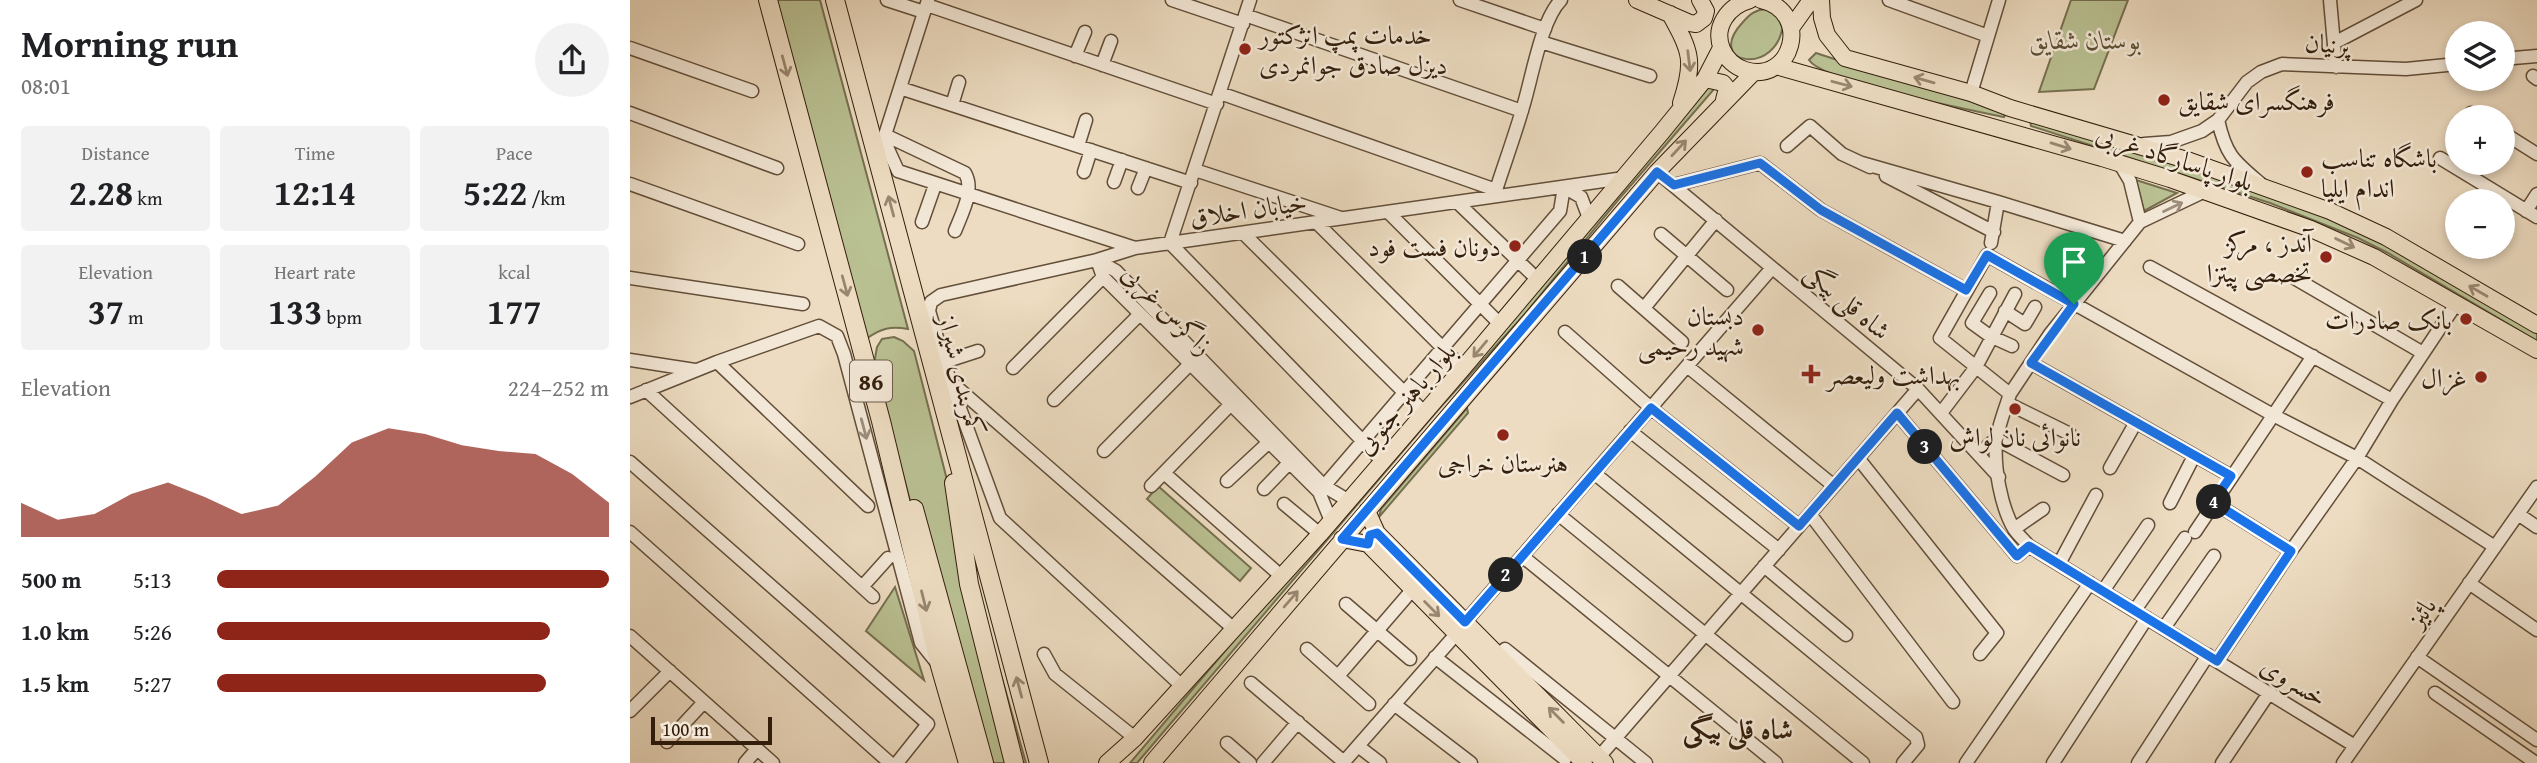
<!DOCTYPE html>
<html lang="en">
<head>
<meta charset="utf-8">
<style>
  :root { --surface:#fff; --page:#f2f2f2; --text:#202124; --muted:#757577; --accent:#8f2418 }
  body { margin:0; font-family:"Gentium Book Plus",Amiri,serif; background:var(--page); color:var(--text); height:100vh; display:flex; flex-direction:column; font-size:26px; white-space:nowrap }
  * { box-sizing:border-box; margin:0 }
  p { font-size:23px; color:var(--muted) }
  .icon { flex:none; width:38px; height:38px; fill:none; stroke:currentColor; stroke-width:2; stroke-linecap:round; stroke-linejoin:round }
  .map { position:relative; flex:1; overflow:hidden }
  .side { display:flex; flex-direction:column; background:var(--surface); width:630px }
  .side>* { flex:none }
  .buttons { position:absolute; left:1815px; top:21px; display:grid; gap:14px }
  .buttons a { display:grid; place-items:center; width:70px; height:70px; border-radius:50%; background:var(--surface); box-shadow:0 4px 10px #0003; font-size:35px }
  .scale { position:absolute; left:21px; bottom:18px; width:121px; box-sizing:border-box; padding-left:7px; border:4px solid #331e0c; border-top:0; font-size:19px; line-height:24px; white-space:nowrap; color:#331e0c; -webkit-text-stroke:5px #f3e8d7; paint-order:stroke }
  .pin { position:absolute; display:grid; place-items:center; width:60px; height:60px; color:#fff; margin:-72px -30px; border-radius:50% 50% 50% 0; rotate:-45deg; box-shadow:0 0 7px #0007 }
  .pin .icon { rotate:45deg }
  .km { position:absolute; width:35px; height:35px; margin:-18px; border-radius:50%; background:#222; color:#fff; font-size:19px; line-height:35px; text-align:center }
  .round { display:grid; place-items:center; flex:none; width:74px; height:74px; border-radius:37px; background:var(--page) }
  .headline { display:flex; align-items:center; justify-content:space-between; height:119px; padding:0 21px }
  h1 { font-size:38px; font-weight:600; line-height:52px }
  .stats { display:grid; grid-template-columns:repeat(3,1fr); gap:10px; height:119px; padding:7px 21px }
  .stats div { display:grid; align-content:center; border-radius:7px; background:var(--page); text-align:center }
  .stats b { font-size:35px; font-weight:600 }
  .stats small { font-size:19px; font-weight:400 }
  .stats p { font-size:19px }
  .chart { height:196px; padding:14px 21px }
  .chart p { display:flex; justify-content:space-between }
  .chart svg { width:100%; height:126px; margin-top:7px; fill:var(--accent); opacity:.7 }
  ul { padding:0 21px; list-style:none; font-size:23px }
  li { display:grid; grid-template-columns:112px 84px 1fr; align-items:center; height:52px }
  li i { height:18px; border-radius:9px; background:var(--accent) }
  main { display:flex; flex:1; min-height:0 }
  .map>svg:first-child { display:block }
</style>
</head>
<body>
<main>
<section class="side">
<div class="headline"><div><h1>Morning run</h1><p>08:01</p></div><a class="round"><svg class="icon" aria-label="share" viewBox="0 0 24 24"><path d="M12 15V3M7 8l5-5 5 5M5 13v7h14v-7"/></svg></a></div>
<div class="stats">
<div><p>Distance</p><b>2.28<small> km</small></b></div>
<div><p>Time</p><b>12:14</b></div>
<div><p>Pace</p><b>5:22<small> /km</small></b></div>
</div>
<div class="stats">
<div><p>Elevation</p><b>37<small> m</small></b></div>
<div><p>Heart rate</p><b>133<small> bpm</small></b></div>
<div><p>kcal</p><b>177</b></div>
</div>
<div class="chart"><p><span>Elevation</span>224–252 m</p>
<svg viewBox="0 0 160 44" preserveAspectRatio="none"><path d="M0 44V32L10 38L20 36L30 29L40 25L50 30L60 36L70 33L80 23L90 11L100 6L110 8L120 12L130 14L140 15L150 22L160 32V44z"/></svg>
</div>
<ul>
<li><b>500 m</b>5:13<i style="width:100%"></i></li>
<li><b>1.0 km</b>5:26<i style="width:85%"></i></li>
<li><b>1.5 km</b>5:27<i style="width:84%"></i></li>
</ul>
</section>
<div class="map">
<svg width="1907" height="763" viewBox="0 0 1907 763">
  <rect width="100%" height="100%" fill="#eddcc1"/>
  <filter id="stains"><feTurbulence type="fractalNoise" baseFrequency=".00286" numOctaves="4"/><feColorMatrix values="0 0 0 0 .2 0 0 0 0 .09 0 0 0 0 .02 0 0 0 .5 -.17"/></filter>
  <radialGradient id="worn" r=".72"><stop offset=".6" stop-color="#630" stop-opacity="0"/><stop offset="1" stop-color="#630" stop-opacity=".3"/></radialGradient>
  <path fill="#b9c092" stroke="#766f4f" stroke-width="2" d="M146,0h44l88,329c-17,-3 -27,-1 -42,10z
    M1441,0h57l-34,89 -55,3z
    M1136,9l7,3 10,10c-3,55 -81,44 -40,0 7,-8 12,-12 23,-13z
    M1186,53c63,21 127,38 190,60l-2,4c-33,-7 -181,-35 -195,-57z
    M1077,83l8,5 -96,111 -95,116 -86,95 -301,353h-7z
    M1400,121l114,32 174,61 60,25 159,94v8l-149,-88 -30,-15 -88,-35 -239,-77z
    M1506,180l41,13 -33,18z
    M264,337l9,4 11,10 42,164 70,248h-47l-105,-399 3,-17 5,-8z
    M837,408l1,5 -89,104 2,-8z
    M528,486l93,82 -11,13 -93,-82z
    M265,587l29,93 -58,-49z"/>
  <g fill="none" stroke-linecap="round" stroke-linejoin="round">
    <g stroke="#624e39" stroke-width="15">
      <path id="minor" d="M257,0l37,12
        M298,0l-43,135 3,14 10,22 237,77
        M542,0l71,24
        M620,0l-80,243 213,219
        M830,0l85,29
        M1259,0l99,36
        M1700,0l6,67
        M297,5l290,99
        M615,15l277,96
        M911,42l109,34
        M1704,43l82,-43
        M0,48l122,43
        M445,56l10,-24
        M1872,59l35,-3
        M472,65l9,-24
        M1903,76l4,3
        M270,88l291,95
        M590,93l276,97
        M1341,93l28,-93
        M322,105l7,-23
        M0,113l147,55
        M1841,113l7,4
        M1588,120c8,36 16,41 43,64
        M1872,132l35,22
        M255,135l80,38c10,17 -3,40 -10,58
        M1514,144l27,-2 31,-11 16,-11 29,-38 14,-10 21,-8 124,5 51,-5
        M448,146l8,-26
        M1157,146l23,-20 32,28 28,13
        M1810,158l97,59
        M1232,163l136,39 127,39
        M1490,164l10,17 10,41
        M565,170l146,48
        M454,172l7,-22
        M1027,172l261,217 81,88
        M1256,176l108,56
        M484,182l8,-22
        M0,184l168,60
        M1044,185l86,-22 61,47 145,80
        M934,187l17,10 8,21
        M508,188l8,-20
        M1575,191l-65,31 -90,112 -40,60c-5,15 -12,33 -14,48 -2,26 5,65 18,87 4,6 10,11 15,17l326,200
        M867,196l-1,-6c9,-28 19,-55 27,-83 9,-29 18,-87 38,-107
        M827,202l80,77
        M1896,211l11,-17
        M758,212l112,112
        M292,222l13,-37
        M687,223l146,145
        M613,233l182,180
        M1031,234l66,56
        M1361,243l7,-41
        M467,260l6,17 216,215 12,29
        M467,260l19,11 208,215 25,15
        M1520,267l242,133
        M0,278l173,26
        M1666,279l127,74
        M988,286l64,56
        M1360,293l-18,30 18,13 22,10
        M1014,308l72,-88
        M1375,311l20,13 10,-17
        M935,332l86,76 148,118
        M0,360l65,10
        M87,362l151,144
        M314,362l34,-11
        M1401,363l200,113
        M1057,366l147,120
        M383,368l90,-91
        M322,383l282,246
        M16,390l227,207
        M1380,394l-70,-56 47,-83 286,160 84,43 138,89
        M0,397l87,-35 102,-36 18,10 7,18 77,289 16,20
        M424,400l86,-86
        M1377,403l63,31
        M1267,413l120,143 12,-10
        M1311,413l35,-46 39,-73
        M1000,431l149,119
        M474,451l86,-87
        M1348,454l18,-15 67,36
        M1228,458l139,175 -17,21
        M0,462l298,262 -31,39
        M1480,468l26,-46
        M534,473l117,103
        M964,473l322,264 2,8 -15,18
        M597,481l42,-39
        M521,486l80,-82
        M634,489l25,-26
        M689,492l241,-281 4,-24
        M1583,502l78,49
        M1540,503l24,-47
        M654,504l36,30
        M928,514l305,249
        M1180,514l143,188
        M1888,514l19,13
        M1384,529l29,-20
        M0,532l260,231
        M1565,532l118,-176
        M892,556l254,207
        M1429,564l37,-69
        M1134,566l82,69
        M1839,583l68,47
        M232,587l26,-29
        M1473,591l45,-66
        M716,604l64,55
        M1505,610l50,-72
        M835,622l307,-354
        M1534,628l50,-72
        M0,636l143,127
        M677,649l62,55
        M875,649l141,114
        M414,654l11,20 80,64
        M805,657l130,102
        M1787,657l120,83
        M1587,661l74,-110 66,-93 35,-58 64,-96
        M708,676l75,-87
        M621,683l93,79
        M553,687l-183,-169 -50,-137 -21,-70 2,-9 10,-7 156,-35 38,-12 489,-70
        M1805,693l101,70
        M764,704l77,59
        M0,711l40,-40
        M37,742l37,-40
        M597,743l23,20
        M728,746l22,17
        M969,757l319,-368
        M115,763l12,-14
        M633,763l35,-41
        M713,763l114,-130
        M1336,763l124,-180
        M1423,763l94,-145
        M1508,763l70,-108
        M1592,763l47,-70
        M1713,763l194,-276"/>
    </g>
    <g stroke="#331e0c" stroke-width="18">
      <path id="major" d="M1007,0l53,23 6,1 8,-6 2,-7 -6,-11
        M1120,0c-22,6 -37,27 -28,49 4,10 13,18 23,21 47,15 68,-58 16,-70
        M1191,0l1,18 5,17 18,23 126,35 39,15 180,53 140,50 56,26 151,88
        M1040,14c21,38 25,47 11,89
        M1161,28l20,-28
        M1146,66l326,92 68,21 141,50 63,28 163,93
        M1075,79l18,4 4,5 -3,12
        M737,511l10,22 228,230
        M712,539l26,5 216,219
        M477,763l28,-25 185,-204 143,-166 199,-236 43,-53 16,-31
        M522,763l505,-591 97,-100"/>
    </g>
    <g stroke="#331e0c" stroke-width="20">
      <path id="highway" d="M138,0l113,421 59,245 28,97
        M205,0l204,763
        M324,483l15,101 45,179
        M284,509l70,254"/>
    </g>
    <use href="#minor" stroke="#f3e8d7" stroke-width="12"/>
    <use href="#major" stroke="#eddcc1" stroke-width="16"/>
    <use href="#highway" stroke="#eddcc1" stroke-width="18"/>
  </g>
  <defs><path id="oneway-shaft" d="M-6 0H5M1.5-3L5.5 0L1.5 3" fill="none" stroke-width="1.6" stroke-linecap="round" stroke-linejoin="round" transform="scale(1.75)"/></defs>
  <g stroke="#998670">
    <use href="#oneway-shaft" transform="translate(1059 61) rotate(83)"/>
    <use href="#oneway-shaft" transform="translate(155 66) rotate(75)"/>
    <use href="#oneway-shaft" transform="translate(1294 80) rotate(-164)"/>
    <use href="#oneway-shaft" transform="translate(1212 84) rotate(15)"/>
    <use href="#oneway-shaft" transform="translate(1431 146) rotate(17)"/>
    <use href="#oneway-shaft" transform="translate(1049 148) rotate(-47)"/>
    <use href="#oneway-shaft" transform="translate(261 206) rotate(-105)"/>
    <use href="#oneway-shaft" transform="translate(1715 243) rotate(26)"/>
    <use href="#oneway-shaft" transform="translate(215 286) rotate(75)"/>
    <use href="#oneway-shaft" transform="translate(1848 291) rotate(-150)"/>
    <use href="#oneway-shaft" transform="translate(850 349) rotate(130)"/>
    <use href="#oneway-shaft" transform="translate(661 599) rotate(-49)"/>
    <use href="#oneway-shaft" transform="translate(294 601) rotate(76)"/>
    <use href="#oneway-shaft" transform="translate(802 609) rotate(45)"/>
    <use href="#oneway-shaft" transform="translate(389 687) rotate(-105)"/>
    <use href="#oneway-shaft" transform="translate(926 715) rotate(-135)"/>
  </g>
  <g stroke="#9d8d7c">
    <use href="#oneway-shaft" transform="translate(1543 207) rotate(-26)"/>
    <use href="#oneway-shaft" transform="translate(234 429) rotate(75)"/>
  </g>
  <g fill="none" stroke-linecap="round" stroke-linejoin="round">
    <g stroke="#fff" stroke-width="14">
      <path id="route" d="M1130,163l61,47 145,80 21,-35 87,49 -43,59 200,113 -18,26 78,49 -74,110 -188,-115 -12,10 -120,-143 -98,113 -148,-118 -186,214 -88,-89 -7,2 -2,9 -26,-5 315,-367 17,13z"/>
    </g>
    <use href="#route" stroke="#1a73e8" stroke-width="9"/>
  </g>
  <g fill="#8f2418" stroke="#f3e8d7" stroke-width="2.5">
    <circle cx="615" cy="49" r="7"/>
    <circle cx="1534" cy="100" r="7"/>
    <circle cx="1677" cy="172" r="7"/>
    <circle cx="885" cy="246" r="7"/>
    <circle cx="1696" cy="257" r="7"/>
    <circle cx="1836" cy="319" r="7"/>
    <circle cx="1128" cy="330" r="7"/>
    <path d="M1177.5 363.5h7v7h7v7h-7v7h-7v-7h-7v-7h7z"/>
    <circle cx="1851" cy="377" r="7"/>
    <circle cx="1385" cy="409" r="7"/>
    <circle cx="873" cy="435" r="7"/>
  </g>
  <g text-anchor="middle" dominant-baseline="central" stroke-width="5" stroke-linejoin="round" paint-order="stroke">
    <rect fill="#f3e8d7" stroke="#6d5b49" stroke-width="2" x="220" y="360.5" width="42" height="41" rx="5"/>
    <g font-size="24" font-weight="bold" fill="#331e0c">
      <text x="241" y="381">86</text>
    </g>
    <g font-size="26" fill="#331e0c" stroke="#f3e8d7" text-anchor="end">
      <text x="629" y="34" text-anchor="start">خدمات پمپ انژکتور<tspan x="629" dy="30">دیزل صادق جوانمردی</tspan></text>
      <text x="1548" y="100" text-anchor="start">فرهنگسرای شقایق</text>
      <text x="1691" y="157" text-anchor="start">باشگاه تناسب<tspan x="1691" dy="30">اندام ایلیا</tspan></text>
      <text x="1682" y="242">آندز ، مرکز<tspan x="1682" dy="30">تخصصی پیتزا</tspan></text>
      <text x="871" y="246">دونان فست فود</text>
      <text x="1114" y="315">دبستان<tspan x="1114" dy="30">شهید رحیمی</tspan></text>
      <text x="1822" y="319">بانک صادرات</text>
      <text x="1197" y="374" text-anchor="start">بهداشت ولیعصر</text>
      <text x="1837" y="377">غزال</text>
      <text x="1385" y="436" text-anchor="middle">نانوائی نان لواش</text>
      <text x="873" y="462" text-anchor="middle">هنرستان خراجی</text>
    </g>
    <g font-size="26" font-style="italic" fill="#5b4f34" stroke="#f3e8d7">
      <text x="1455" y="39">بوستان شقایق</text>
    </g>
    <g font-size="26" fill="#331e0c" stroke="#f3e8d7">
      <text transform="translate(1697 43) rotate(3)">پرنیان</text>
      <text transform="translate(1545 157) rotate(18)">بلوار پاسارگاد غربی</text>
      <text transform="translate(618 209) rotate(-8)">خیابان اخلاق</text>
      <text transform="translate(1218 301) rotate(40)">شاه قلی بیگی</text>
      <text transform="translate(538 309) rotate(45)">زاگرس غربی</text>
      <text transform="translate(332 375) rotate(76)">کمربندی شیراز</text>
      <text transform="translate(775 398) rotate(-49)">بلوار باهنر جنوبی</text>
      <text transform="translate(1791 612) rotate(-55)">پائیز</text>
      <text transform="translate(1664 681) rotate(31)">خسروى</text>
    </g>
    <g font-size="28" font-weight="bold" fill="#331e0c" stroke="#f3e8d7">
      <text x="1108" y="728">شاه قلی بیگی</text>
    </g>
  </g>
  <rect width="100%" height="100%" filter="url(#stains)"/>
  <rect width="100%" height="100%" fill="url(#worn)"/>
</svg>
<div class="buttons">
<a><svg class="icon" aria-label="layers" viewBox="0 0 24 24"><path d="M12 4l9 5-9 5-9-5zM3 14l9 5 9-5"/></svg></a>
<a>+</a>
<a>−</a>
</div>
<div class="scale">100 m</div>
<div class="pin" style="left:1444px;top:304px;background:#1e9e55"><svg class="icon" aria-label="arrive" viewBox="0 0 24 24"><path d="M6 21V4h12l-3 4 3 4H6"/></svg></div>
<b class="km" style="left:955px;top:257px">1</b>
<b class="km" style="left:876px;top:575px">2</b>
<b class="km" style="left:1295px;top:447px">3</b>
<b class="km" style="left:1584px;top:502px">4</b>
</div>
</main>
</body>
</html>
